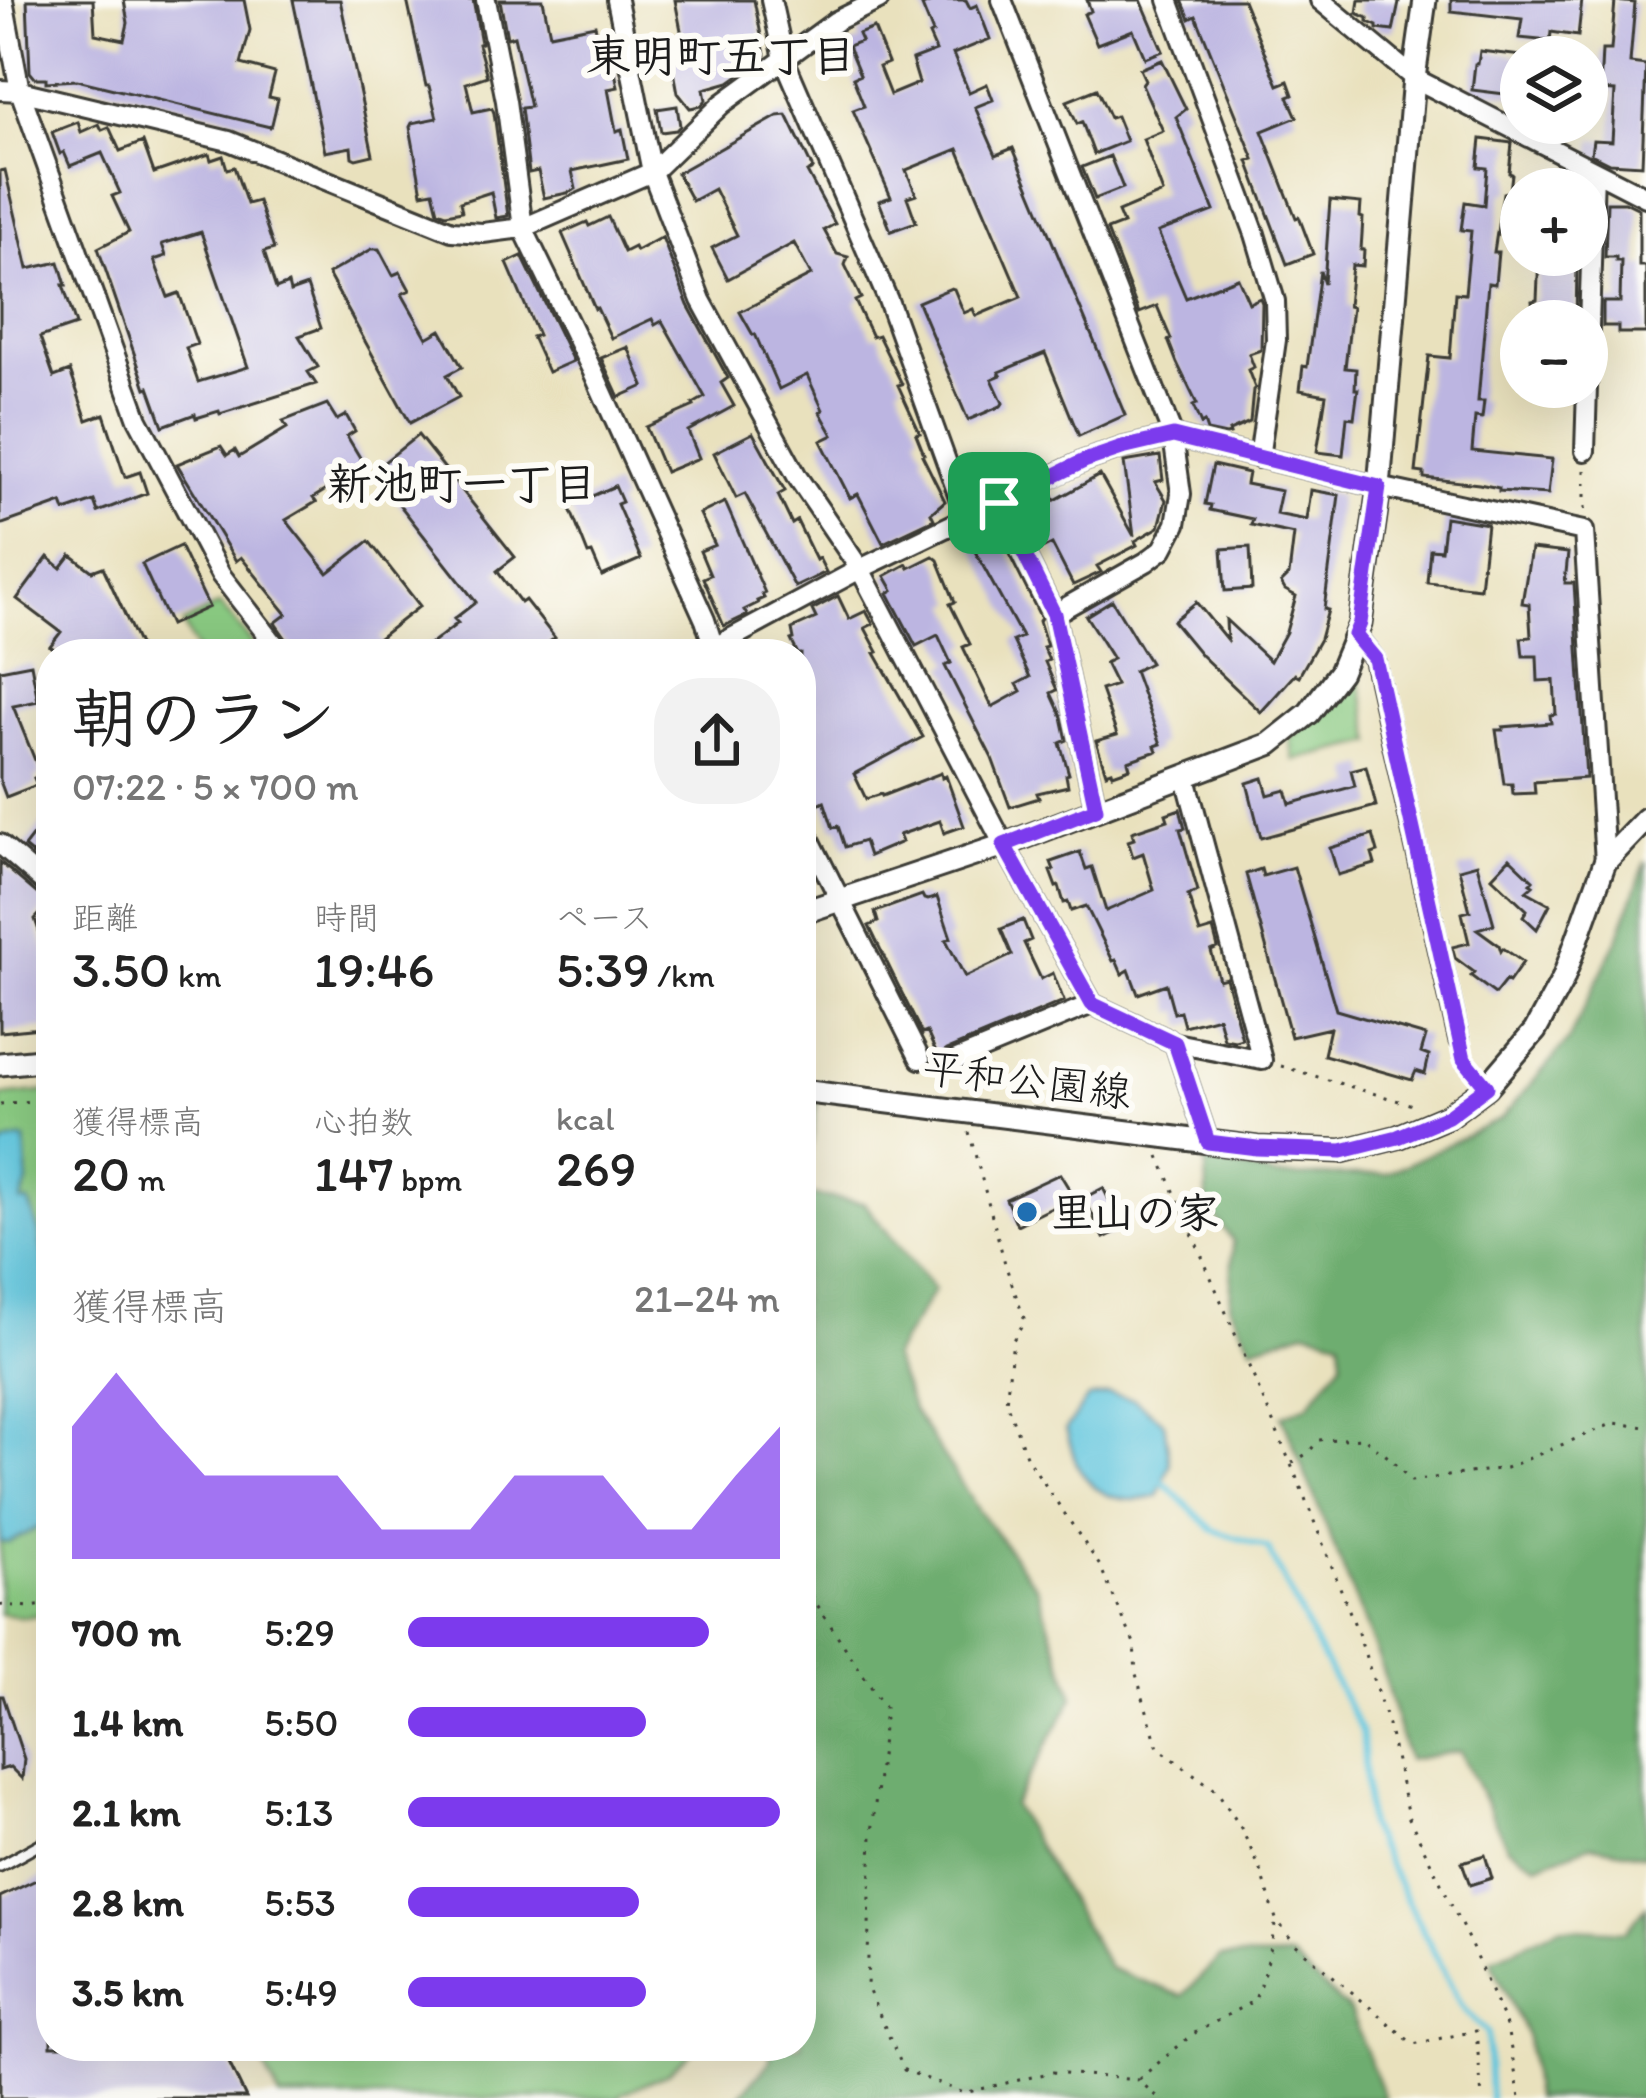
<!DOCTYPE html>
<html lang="ja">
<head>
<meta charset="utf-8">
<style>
  :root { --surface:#fff; --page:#f2f2f2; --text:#222; --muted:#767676; --accent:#7c3aed }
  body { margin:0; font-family:Itim,"Klee One",sans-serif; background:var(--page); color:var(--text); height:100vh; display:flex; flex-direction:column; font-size:45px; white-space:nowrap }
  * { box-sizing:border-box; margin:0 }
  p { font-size:39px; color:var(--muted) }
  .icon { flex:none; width:66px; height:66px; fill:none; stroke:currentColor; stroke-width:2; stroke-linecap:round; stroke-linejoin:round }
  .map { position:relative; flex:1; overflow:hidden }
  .sheet { position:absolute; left:36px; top:639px; width:780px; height:1422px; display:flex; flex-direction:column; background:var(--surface); border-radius:48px; box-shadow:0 12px 48px #0002 }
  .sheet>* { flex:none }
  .fabs { position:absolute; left:1500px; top:36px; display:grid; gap:24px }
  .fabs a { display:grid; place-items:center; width:108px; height:108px; border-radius:50%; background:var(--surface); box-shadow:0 12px 48px #0002; font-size:60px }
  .pin { position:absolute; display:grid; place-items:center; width:102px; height:102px; color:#fff; margin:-51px; border-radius:24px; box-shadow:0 6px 18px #0006 }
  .round { display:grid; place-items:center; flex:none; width:126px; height:126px; border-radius:48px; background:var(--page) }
  .headline { display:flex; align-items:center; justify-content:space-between; height:204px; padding:0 36px }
  h1 { font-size:66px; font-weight:600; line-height:90px }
  .figures { display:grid; grid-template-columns:repeat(3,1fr); gap:18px; height:204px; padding:12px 36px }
  .figures div { display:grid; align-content:center }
  .figures b { font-size:51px; font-weight:600 }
  .figures small { font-size:33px; font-weight:400 }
  .figures p { font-size:33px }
  .chart { height:336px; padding:24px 36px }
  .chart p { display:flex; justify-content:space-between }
  .chart svg { width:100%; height:216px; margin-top:12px; fill:var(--accent); opacity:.7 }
  ul { padding:0 36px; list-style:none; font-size:39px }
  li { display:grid; grid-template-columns:192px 144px 1fr; align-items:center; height:90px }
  li i { height:30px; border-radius:15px; background:var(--accent) }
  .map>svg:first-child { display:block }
</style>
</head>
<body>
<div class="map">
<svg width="1646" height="2098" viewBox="0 0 1646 2098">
  <rect width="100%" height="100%" fill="#fdfcf7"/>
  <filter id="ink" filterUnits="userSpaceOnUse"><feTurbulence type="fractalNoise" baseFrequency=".00833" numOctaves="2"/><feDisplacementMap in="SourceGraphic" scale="24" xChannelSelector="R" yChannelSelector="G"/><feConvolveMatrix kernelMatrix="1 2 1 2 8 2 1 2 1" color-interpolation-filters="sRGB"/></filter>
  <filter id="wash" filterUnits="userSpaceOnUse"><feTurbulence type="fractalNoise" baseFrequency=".004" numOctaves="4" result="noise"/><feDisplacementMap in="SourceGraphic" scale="48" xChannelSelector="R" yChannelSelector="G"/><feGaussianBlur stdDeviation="2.7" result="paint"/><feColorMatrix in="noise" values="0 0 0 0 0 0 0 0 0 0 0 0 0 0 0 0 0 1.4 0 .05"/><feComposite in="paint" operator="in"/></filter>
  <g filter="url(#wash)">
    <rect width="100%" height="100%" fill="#e9e1bd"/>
    <path fill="#89c981" stroke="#52724e" stroke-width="3" d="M219,605h1l35,41 -17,8h-40l-15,-30z
      M1359,676l14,66 -79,18 -4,-21z
      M51,1091v522l-27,4 -24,-3v-518z
      M259,2046h436l1,2 -28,25 -46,21 -3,4h-339l-22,-44z"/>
    <path fill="#6ead6f" stroke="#456446" stroke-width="3" d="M1646,861v994l-56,-10 -53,20 -30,-19 -47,-95 -53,9 -27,-98 -98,-246 27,-12 33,-43 -2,-22 -35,-9 -53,17 -22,-41 3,-65 -26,-35 -1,-46 73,17 107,-3 116,-56 66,-77 50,-103z
      M801,1095l17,3 -13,96 59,9 70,87 -42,67 21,53 66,101 58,77 37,109 -61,108 96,163 73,28 38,-39 71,1 59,54 35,86h-643l-2,-3 30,-33 1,-16h30z
      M1646,1906v192h-112l-7,-60 -36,-78 69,-33 66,4z"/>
    <path fill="#5fc5dd" stroke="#3e707c" stroke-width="3" d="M19,1139h6l3,44 -7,19h8l10,30 12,71v218l-43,22 -8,-1v-394l7,-6z
      M1109,1394l25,5 30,23 6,42 -12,32c-31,9 -61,3 -79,-28 -6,-11 -9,-26 -13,-39l22,-31z"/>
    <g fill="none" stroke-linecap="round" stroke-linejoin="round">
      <path stroke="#5fc5dd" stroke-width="6" d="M1163,1482l50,48 55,18 50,102 44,82 6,94 95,182 24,25 3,65"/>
    </g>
    <g id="blocks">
      <path fill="#bcb5e1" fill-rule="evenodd" d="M27,0h66l2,34 29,6 4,-17 -4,-23h120l6,30 -9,34 34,9 -6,24 9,2 -6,25 -2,3 -193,-47 -31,2v-4h-11l-5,-6z
        M293,0h47l33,155 -17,4 -4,-2 -1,-10 -26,5z
        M407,0h66l8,43 -3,1 9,32 -21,7 7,29 19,-4 2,5 14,103 -12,2 -5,-26 -31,10 2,9 -16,3 -8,-3 -5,-20 -11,2 -12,-66 2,-4 25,-5 -8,-32h-3z
        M500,0h43l7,34 45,-9 3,13 10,-2 10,51 -10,2 8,42 6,-2 6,30 -56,12 4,18 -9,4 -23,5 -6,-27 -9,2 -8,-65 9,-1 -16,-71 -7,2z
        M675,0h79l11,55 -4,4 -25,5 3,11 -10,7 -25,7 2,11 -5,6 -11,2 -12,-15 -7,-38 14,-4z
        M936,0h30l4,8 7,-3 13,34 -37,15 16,38 18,-8 6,16 -18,7 21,48 17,-7 112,267 -46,21 -34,-83 -46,19 2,3 -9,4 11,24 -2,3 -33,14 -50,-118 33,-14 3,1 10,24 9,-4 3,7 45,-19 -63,-148 -52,21 10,24 -9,3 9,25 -25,9 -12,-30 12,-4 -38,-87 11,-4 -11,-28 7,-3 -12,-29 13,-5 -3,-7 16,-6 14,35 -9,4 11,28 29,-12 -7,-23 24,-9 -7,-16 4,-2 -11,-27z
        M1087,0h54l22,51 -18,7 -12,-28 -36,14 -13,-30 7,-3z
        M1182,0h61l35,85 10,-4 5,14 -5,2 9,20 -35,14 34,87 3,-1 14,37 -26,10 -39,-103 6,-2 -58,-143 -6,3z
        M1359,0h37l3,3 -6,28 -16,-2v-3l-9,-4v-4l-11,-5z
        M1451,0h131l-4,36 -27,-4 -1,9 -31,-3 3,-19 -71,-8z
        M1615,1l20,2 -5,60 16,2 -4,100 -33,-2 -18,-9 2,-14 19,1 3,-50 -15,-1 2,-40h9z
        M1480,51l42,5 -1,40 -49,-6 3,-26h3z
        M1162,60l24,49 -10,8 38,94 -56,21 28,66 52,-20 11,25 11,-5 2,5 -1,47 -12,4 5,13 -6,3 7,18 -2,2 -3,32 -21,9 1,3 -4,1 -19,-4 -3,-9 -3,2 -8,-18 4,-2 -20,-41 -9,-23 3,-1 -14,-33 -18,7 -32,-83 16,-6 -5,-12 45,-19 -20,-54 20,-8 -21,-47 3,-4 -5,-11z
        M1097,89l13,29 6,-2 10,25 -32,13 -12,-32 -5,2 -10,-23z
        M677,106l3,20 -4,4 -15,2 -4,-23z
        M787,115l26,54 -6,3 28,52 -11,6 13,24 11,3 -3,8 16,33 -6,3 17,36 6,-2 24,49 -4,1 22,48 -4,1 8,20 -2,1 23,46 -14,12 3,6 -51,24 -25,-49 -8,4 -29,-57 12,-6 -13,-23 3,-2 -16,-35 -28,14 -24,-55 -2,1 -13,-23 71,-37 -17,-32 -66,36 -16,-31 25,-13 -23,-46 -22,12 -15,-28 101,-57z
        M78,122l3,10 18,-8 3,6 7,-3 11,24 23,-9 11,31 55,-19 2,6 12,-4 4,13 7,-2 13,37 11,-3 16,48 -10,3 12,37 12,-5 2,8 17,-6 14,42 -22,8 19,31 -10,5 8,12 -96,30 -1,-3 -23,7 -1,-4 -32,12 -14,-39 -3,1 -48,-140 31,-16 -17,-36 8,-3 -18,-40 -32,13 -6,-14 -4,2 -8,-22zM201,232l47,135 -50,15 -12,-34 11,-4 -18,-51 -11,4 -14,-37 12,-4 -4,-12z
        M1481,139l31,4 -3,30 3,1 -2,17 -7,2 -9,59h4l-3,32 -7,-1 -10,118h6l-2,17 -7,-1 -3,34 80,8 -4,35 -49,-3v-3l-20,-4 -55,-6v-5l-8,-1 13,-116 21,2 5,-65 10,1 6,-63 -10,-1 4,-28 19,3 3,-37 -9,-1z
        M1110,156l13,32 -28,11 -13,-32z
        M5,170l23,99 31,-7 7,23h-3l13,40 -36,12 14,40 16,-6 17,49 17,-6 21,63 15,-5 7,21 -49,19 -4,-11 -29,10 -3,-8 -62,22v-354z
        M1330,200l31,3 -1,14 3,1 -2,32h3l-1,16 -11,-1 -4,41 4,1 -7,61 11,1 -1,20h3l-4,29 -7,-1 -4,38 -26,-3 9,-57 -26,-5 3,-24 4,1 13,-96 4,13z
        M1607,202h18l14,7v57h7v67h-28v-7h-15v-24h17l1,-41h-5v-4h-11z
        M608,217l16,35 10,-5 2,4 26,-14 26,68 40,73 -7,5 13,23 -46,25 11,27 -34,14 -19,-45 48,-21 -1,-2 12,-7 -43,-76 -7,4 -3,-6 -41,19 -14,-30 -2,1 -33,-76 25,-11 2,4z
        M372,249h7l14,26 7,-3 10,18 -8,4 25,44 14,-8 21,37 -15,8 12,22 -49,26 -82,-149z
        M1539,255h27l-1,11h12l-1,55h-42l-2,-20 5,-1z
        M522,256l51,105 -25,11 -16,-35 6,-2 -31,-72z
        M628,347l16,39 -25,11 -18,-39z
        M327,404l10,16 9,-5 9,16 -8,5 18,30 -52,32 3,4 -30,18 42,53 41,-32 51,65 -41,32 13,16h-74l-8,-10 -13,10 -22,-31 12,-9 -46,-57 -5,4 -59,-97 44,-18 6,9 8,-5 4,7 48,-29 -4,-7z
        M753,433l32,58 -7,4 14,29 5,-3 19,39 3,-2 7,14 -31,15 -50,-93 -9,4 -22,-45z
        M418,435l97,122 -18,14 24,32 4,-3 30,38 -7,5 9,11h-139l40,-31 -4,-4 22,-17 -103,-131z
        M1160,456l3,24 -8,2 11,18 -7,27 -24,14 2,4 -40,21 4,6 -28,13 -21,-41 -8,4 -20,-43 21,-10 2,3 6,-3 2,5 45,-25 34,61 -10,-74z
        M1213,465l35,8 -2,11 35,7 -5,23 31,6 4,-30 28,5 -15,114 4,1 -8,29 -21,37 -4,-2 -34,38 -60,-57 -28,-34 23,-19 31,38 -1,-20 44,41 16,-29 10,-36 -11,-6 -4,-7 8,-8 5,-41 -43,-9 2,-6 -43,-9 1,-5 -6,-1z
        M615,486l7,16 -5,2 24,55 -39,17 -10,-23 -4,1 -19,-48z
        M725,502l40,91 -3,1 2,4 -7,3 1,2 -14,7 3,5 -23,11 -21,-48 7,-3 -10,-24 15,-6 -15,-31z
        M1445,517l42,7 -7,64 -53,-6 3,-33 11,1z
        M997,530l44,88 -2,3 8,25 -4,1 6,13 -4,2 12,28 -6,3 11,24 5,23 -7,3 9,31 -3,1 2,11 -31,7 2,5 -29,9 -18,-49 -47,-92 6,-3 -13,-28 -22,11 -28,-53 5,-3 -8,-14 22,-12 2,4 24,-12 5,4 17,42 -5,2 20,40 -7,3 29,60 29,-16 -4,-7 13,-7 -17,-36 9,-4 -51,-93z
        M180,546l29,61 -39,18 -28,-61z
        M1250,547l2,42 -27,2 -3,-42z
        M1531,549l37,4 -3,30h9l12,195 -52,4 1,11 -22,1 -1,-10h-8l-8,-54h7v-3l48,-4 -1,-8 6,-1 -2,-34 -16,1 -1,-25h-14l-2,-18 10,-1 -2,-33 -7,-1z
        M71,555l21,16 11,-4 40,87h-82l-11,-8 11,-14 -44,-33 31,-42 13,11z
        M838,596l11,23 17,-8 7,13 -8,4 13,24 -3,1 48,84 -69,37 12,25 15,-5 1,2 59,-23 1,5 4,-2 18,50 -20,7 -4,-12 -41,14 3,7 -33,14 -5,-15 -19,6 -7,-21 -5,2 -9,-27 -10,5 -7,-16 -6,3v-20l8,-4 -8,-17v-98h-3l-7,-14 3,-1 -2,-10 24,-11 -4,-8z
        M1112,600l38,63 -16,8 27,73 -6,2 2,5 -29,10 2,7 -17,6 -1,-3 -6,2 -10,-32 21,-6 -16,-45 15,-5 -11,-22 8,-4 -27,-43z
        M31,664l7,37 -25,5 28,69 -7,3 3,7 -31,12 -6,-16v-111z
        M1366,766l10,40 -115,32 -14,-55 16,-5 5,17 18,-5 4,14 65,-18 -4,-16z
        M1180,809l5,19 -5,1 18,62 -10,4 12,38 13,-4 5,19 -7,3 8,29 7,-2 16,61 -7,2 -11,-2 -6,-22 -34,9 -4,-15 -6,2 -8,-29 -28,10 -9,-24 -7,4 -6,-14 -3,1 -27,-55 -15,5 -3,-9 -4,1 -5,-17 -3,1 -6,-16 4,-1 -3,-8 29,-10 6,17 6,-2 14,44 48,-21 -11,-37 -10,4 -5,-16 6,-2 -2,-7 36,-12 -2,-6z
        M51,812v49l-4,5 -23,-19z
        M1373,835l5,17 -6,2 3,10 -37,11 -8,-27z
        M1510,858l23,22 -3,3 3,2 -7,6 24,13 -13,25 -14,-13 4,-6 -35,-33z
        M0,862l42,36 9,4 -16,17 16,47v61l-51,5z
        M1477,864l17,60 -17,5 22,16 2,6 2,-3 20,14 -14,20 -3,-2 -11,14 -24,-18 3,-4 -19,-14 -3,-11 17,-4 -7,-30 8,-2 -11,-42z
        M1294,867l42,143 90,26 -5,17 8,3 -4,18 -9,-3 -4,9 -88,-25 6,-27 -39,9 -45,-163 15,-5 2,7z
        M922,895l2,4 4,1 9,-3 14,41 -5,2 19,37 47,-22 -11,-26 22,-9 8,20 -7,3 17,36 12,-6 11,28 -117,49 -9,7 -11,-25 -5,2 -53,-108 9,-4 -3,-10z
        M1060,1174l14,23 -57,28 -11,-26z
        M1103,1188l21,40 -20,10 -20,-40z
        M0,1696h3l21,63 -2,20 -12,-12 -10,3z
        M1485,1855l7,23 -22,7 -8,-23z
        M51,1873v39l-7,3 7,14v117h170l25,52h-246v-201z"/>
    </g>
  </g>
  <g filter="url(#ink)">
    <use href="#blocks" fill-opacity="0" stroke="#3b3a34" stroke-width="3"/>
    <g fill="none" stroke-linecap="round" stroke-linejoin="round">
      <g stroke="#3b3a34" stroke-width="15">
        <path id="service" d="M0,1866l51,-28"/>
      </g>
      <g stroke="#3b3a34" stroke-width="24">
        <path id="minor" d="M3,0l17,91 209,50 223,90 31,2 40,-5 71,146 111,246 11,34
          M486,0l20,101 17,127 129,-56 70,-68 114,-83 43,-21
          M617,0l35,172 49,128 97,178 62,91 144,276 88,159 83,39 87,17 -76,-282
          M771,0l13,59 104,241 79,219
          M1002,0l171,436 8,58 -5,30 -13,25 -17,13 -92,52
          M1168,0l87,234 20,67 1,39 -17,118
          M1320,0l94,78 232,119
          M0,90l20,1 118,328 82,155 62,80
          M1587,387l7,-215
          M1585,451l2,-64
          M999,503l55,111 42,195
          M1355,635l19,24 85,381
          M713,648l147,-79 224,-108 38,-13 51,-12 206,51 205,44 21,331
          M801,822l119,237
          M0,844l51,44
          M1175,1043l33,99
          M952,1062l140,-58"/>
      </g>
      <g stroke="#3b3a34" stroke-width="27">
        <path id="tertiary" d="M801,913l203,-68 266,-101 39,-31 31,-41 20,-48 19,-137 35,-409 11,-78
          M0,1064l51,-5
          M801,1091l456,57 85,3 56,-14 50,-21 39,-29 48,-56 28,-52 42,-117 41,-43"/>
      </g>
      <path stroke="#3b3a34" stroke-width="3" stroke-dasharray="3 9" stroke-linecap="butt" d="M1585,509v-39
        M1281,1066l135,40
        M0,1104l31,-3 20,17
        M969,1132l37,135 19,54 -12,19 -7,62 21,56 73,108 34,77 2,31 22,74 59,43 24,37 21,45 14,46 18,24 119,101 63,-13 6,67
        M1159,1156l142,332 57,145 30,92 20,91 62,127 37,85 13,70
        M1292,1463l16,-10 11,-13 45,-2 28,22 19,21 95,-13 108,-45 32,4
        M801,1561l11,36 73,111 -13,126 -5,153 37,83 60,23 89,-21 85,8 21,18
        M0,1605l30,2 21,-3
        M1139,2079l54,-45 62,-34 14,-43 7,-37"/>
      <use href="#service" stroke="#fff" stroke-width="9"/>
      <use href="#minor" stroke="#fff" stroke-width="18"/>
      <use href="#tertiary" stroke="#fff" stroke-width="21"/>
    </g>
  </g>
  <g fill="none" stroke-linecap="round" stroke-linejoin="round" filter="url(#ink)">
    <g stroke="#fff" stroke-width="24">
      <path id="route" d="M1173,436l206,51 -19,136 -5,12 20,24 89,400 23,28 -39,29 -50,21 -56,14 -85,-3 -49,-6 -33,-99 -83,-39 -88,-159 92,-36 -42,-195 -55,-111 85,-42 38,-13z"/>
    </g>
    <use href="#route" stroke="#7c3aed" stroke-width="15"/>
  </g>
  <circle fill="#1f6fb2" stroke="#fdfcf7" stroke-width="4.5" cx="1027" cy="1212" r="12"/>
  <g text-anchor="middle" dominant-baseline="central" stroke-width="12" stroke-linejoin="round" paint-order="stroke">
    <g font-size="42" fill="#1c1c1c" stroke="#fdfcf7">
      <text transform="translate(1027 1080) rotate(7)">平和公園線</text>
    </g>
    <g font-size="42" font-weight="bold" fill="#1c1c1c" stroke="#fdfcf7" text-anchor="start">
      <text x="1051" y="1212">里山の家</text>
    </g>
    <g font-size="45" font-weight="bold" fill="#1c1c1c" stroke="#fdfcf7">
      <text x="721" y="55">東明町五丁目</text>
      <text x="462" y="483">新池町一丁目</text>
    </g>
  </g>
</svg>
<div class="fabs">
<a><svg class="icon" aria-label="layers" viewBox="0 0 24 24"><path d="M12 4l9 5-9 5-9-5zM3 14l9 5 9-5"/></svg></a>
<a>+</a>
<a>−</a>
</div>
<div class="pin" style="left:999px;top:503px;background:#1e9e55"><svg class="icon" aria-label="arrive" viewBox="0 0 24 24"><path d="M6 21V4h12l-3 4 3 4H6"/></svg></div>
<section class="sheet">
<div class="headline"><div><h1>朝のラン</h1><p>07:22 · 5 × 700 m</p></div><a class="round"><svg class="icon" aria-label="share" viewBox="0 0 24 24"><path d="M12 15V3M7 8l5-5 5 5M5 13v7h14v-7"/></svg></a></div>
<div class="figures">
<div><p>距離</p><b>3.50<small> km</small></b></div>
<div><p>時間</p><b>19:46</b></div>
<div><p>ペース</p><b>5:39<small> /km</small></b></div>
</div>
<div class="figures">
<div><p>獲得標高</p><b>20<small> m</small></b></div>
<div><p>心拍数</p><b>147<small> bpm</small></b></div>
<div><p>kcal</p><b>269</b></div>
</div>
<div class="chart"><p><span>獲得標高</span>21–24 m</p>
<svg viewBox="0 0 160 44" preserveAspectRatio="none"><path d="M0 44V17L10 6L20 17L30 27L40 27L50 27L60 27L70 38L80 38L90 38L100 27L110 27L120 27L130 38L140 38L150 27L160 17V44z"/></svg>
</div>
<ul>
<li><b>700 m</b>5:29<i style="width:81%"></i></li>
<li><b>1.4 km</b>5:50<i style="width:64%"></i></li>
<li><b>2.1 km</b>5:13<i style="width:100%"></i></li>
<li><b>2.8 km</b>5:53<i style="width:62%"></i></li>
<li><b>3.5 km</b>5:49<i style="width:64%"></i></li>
</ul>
</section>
</div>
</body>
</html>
